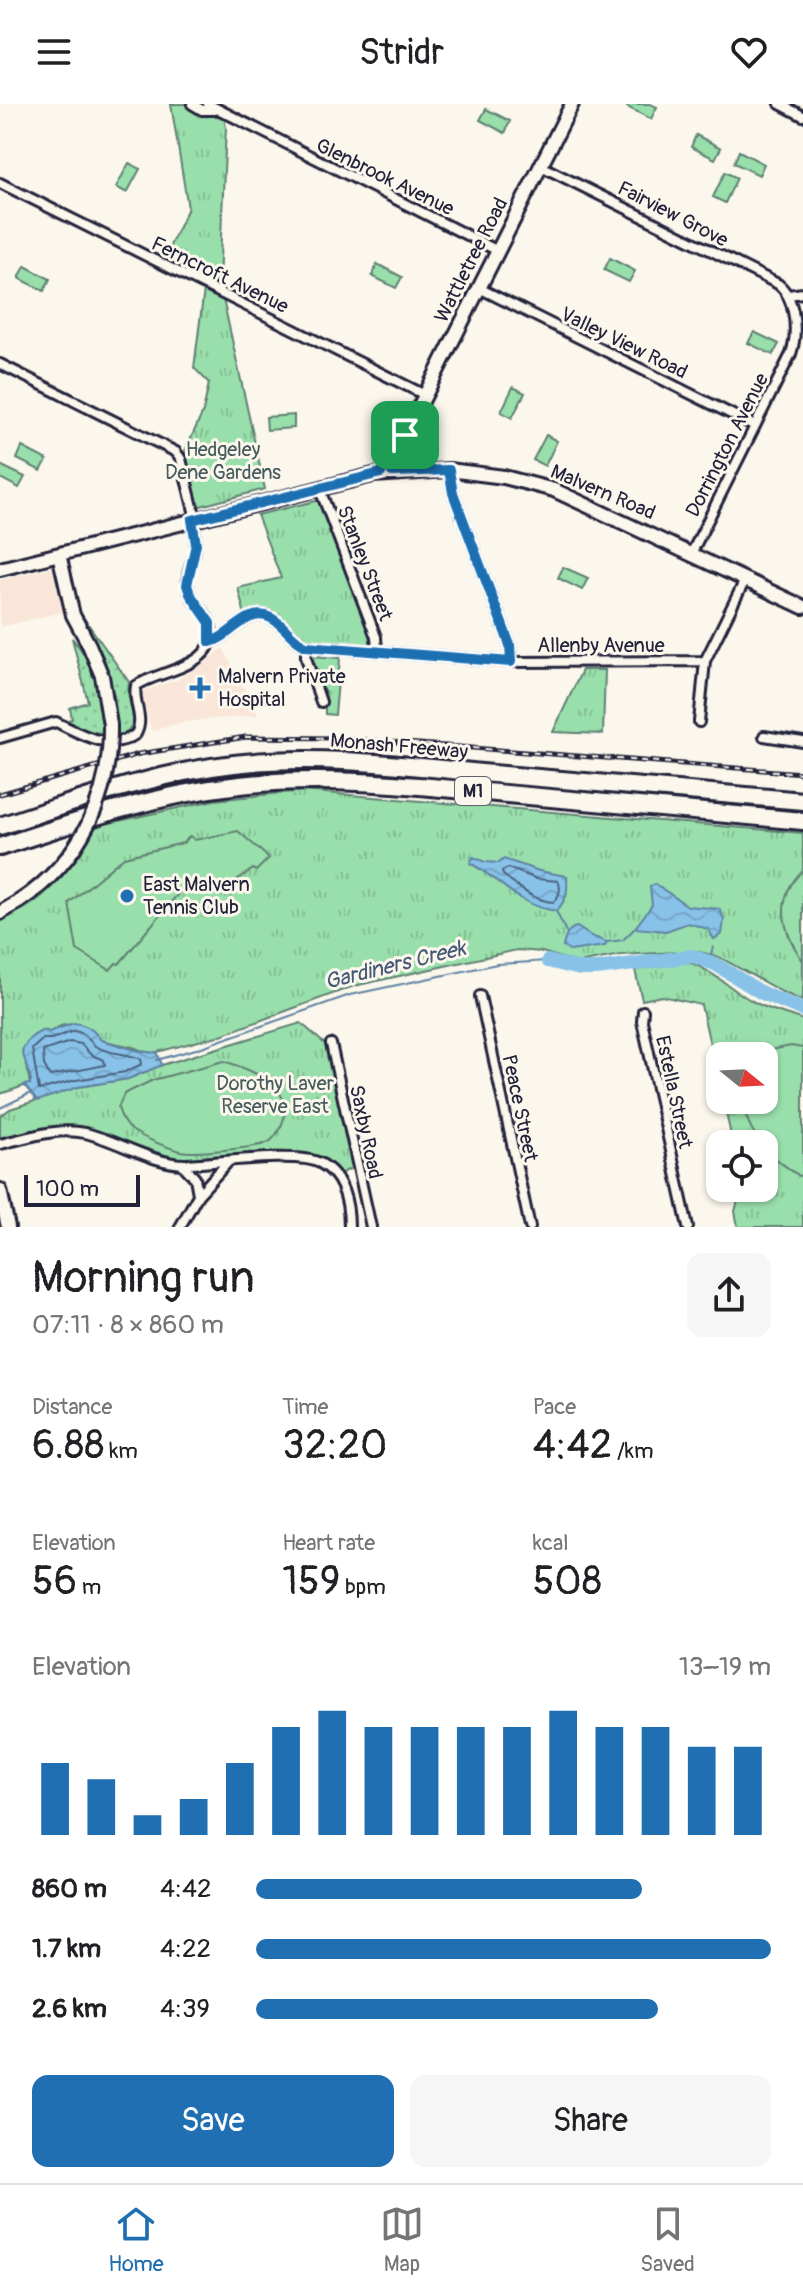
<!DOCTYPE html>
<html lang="en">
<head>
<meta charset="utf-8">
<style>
  :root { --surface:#fff; --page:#f6f6f6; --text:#202124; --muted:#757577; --line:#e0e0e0; --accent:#1f6fb2 }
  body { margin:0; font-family:Pangolin,sans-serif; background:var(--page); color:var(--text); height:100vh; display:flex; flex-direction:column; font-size:30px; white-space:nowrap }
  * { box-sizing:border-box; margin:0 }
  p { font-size:26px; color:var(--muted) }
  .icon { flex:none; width:44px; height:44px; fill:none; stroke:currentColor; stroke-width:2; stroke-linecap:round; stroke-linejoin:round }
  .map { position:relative; height:1123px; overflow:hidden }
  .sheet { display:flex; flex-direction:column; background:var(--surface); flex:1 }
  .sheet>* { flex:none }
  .needle { width:52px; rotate:108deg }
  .buttons { position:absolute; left:706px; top:938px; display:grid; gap:16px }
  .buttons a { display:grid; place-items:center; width:72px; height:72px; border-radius:16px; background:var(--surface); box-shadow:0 2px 6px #0004; font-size:40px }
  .scale { position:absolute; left:24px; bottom:20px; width:116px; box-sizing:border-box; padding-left:8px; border:4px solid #22223b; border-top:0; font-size:22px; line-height:28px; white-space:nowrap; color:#22223b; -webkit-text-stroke:6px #fbf7ec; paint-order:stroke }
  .pin { position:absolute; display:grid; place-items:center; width:68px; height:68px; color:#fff; margin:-34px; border-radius:16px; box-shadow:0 4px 12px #0006 }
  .round { display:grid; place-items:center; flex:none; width:84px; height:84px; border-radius:16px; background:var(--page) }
  .head { display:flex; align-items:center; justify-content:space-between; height:136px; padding:0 32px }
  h1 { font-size:44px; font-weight:600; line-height:60px }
  .metrics { display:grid; grid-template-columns:repeat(3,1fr); gap:12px; height:136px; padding:8px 32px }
  .metrics div { display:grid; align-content:center }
  .metrics b { font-size:40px; font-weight:600 }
  .metrics small { font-size:22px; font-weight:400 }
  .metrics p { font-size:22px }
  .chart { height:224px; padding:16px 32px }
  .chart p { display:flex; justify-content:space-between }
  .chart svg { width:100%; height:144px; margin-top:8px; stroke:var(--accent); stroke-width:6 }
  .primary-button { display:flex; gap:16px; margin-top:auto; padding:16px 32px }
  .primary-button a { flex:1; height:92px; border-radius:16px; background:var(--accent); color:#fff; font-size:32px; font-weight:600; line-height:92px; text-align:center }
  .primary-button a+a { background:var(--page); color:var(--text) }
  ul { padding:0 32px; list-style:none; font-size:26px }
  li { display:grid; grid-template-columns:128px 96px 1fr; align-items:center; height:60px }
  li i { height:20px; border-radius:10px; background:var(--accent) }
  header { display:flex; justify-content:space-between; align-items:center; height:104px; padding:0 32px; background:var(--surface); font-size:36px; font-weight:600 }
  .dock { display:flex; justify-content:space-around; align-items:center; height:112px; border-top:2px solid var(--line); background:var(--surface); font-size:22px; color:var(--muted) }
  .dock a { display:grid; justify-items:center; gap:4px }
  .dock .selected { color:var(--accent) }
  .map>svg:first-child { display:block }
</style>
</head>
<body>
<header><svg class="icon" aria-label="menu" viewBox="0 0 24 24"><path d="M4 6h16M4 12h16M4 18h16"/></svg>Stridr<svg class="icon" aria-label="heart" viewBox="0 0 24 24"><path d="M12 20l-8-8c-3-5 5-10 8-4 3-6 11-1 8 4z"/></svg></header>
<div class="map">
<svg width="803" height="1123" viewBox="0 0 803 1123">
  <defs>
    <pattern id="grass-dots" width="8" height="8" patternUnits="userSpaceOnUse" patternTransform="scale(2)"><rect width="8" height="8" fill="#99dfab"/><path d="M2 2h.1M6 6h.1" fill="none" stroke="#84bf94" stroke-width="1.8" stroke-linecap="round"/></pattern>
    <pattern id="park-tufts" width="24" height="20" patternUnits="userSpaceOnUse" patternTransform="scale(2)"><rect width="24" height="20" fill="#99dfab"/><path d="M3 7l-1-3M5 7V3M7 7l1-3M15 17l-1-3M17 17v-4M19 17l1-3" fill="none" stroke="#84bf94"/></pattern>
    <pattern id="water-waves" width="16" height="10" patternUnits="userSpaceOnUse" patternTransform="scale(2)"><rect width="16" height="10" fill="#88c2e8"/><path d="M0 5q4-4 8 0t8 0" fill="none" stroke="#75a6c8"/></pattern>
  </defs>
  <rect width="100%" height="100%" fill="#fbf7ec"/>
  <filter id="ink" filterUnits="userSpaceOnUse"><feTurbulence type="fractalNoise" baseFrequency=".0125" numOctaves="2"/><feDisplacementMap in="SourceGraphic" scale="16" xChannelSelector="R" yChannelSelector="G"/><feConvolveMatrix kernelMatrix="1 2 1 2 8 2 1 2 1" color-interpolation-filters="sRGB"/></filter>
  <g filter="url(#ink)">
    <path fill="#f9e6d8" d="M49,464h3l11,44 -63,15v-47z
      M223,544l35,67 -75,7 -31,9 -11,-39 38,-13 26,-16z"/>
    <path fill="url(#grass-dots)" stroke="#5e8073" stroke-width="2" d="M81,510l48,68 -1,11 6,29 -8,12h-8l-3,-33 -11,-43z
      M72,534c24,26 30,62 31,96l-18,-4 -18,-10 5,-1 -2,-11 18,-6z"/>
    <path fill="url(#park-tufts)" stroke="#5e8073" stroke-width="2" d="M171,0h50l5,23 -7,154 46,208 -68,18 -12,-56 18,-39 6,-29 -15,-15 12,-94 -40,-20 22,-46z
      M320,396l52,136v7l-4,4 -66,-6 -44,-29 -13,3 -7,-27 43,-10 -24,-63z
      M312,552l28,2 -5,57 -10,-1v-23l-3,-2 -11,-30z
      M582,566h23l-2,64 -50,-2z
      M302,687l501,42v168l-21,-9 -63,-35 -23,-6 -75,4 -43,8 -36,-11 -25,-2 -163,36 -133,49 -71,19 -17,-7 -33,-7c-5,-9 -10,-11 -20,-14 -25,-9 -41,18 -54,35l4,23 -30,10v-174c8,-4 16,-7 24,-11 32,-19 55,-52 72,-83l118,-26z
      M688,858c25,8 43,28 66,40 15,8 33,12 49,18v207h-65l-3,-16 7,-23h22v-44h-31l-10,-44h41v-44h-44v32l-19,-83 -39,-9 -20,4 -7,-30z
      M301,919l26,23 27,121 -14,7 -18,-15 -19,-5 -126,5 -86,-29 -19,-3 -72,12v-23l10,-7 68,-22 50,-8 34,-14z"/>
    <path fill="#99dfab" stroke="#5e8073" stroke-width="2" d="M628,0h22l7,3 -6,12 -24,-12z
      M486,5l24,12 -5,12 -25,-13z
      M696,31l25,13 -6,11 -24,-12z
      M739,47l25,13 -5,11 -25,-12z
      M129,59l11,6 -13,24 -11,-6z
      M725,68l12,6 -12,25 -12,-6z
      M610,154l25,13 -6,11 -25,-12z
      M377,160l25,13 -6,11 -24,-12z
      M25,162l25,13 -6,12 -25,-13z
      M754,228l25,12 -6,11 -25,-12z
      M513,283l12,6 -13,25 -11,-6z
      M294,311v13l-27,2 -1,-13z
      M546,331l11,6 -12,25 -12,-6z
      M22,343l25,13 -6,11 -24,-12z
      M0,361l25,12 -6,11 -19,-10z
      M563,463l25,11 -6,12 -24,-12z
      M238,727l31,27 -13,13 -3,-2 -24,16 -47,4 -63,75 -3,-1 -6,7 -33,-20 -8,-47 55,-46 59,-14 7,-7 5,4z
      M803,766v91c-21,-30 -29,-63 0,-91z
      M791,942l12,2v130c-29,-17 -57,-43 -60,-78h21v-44h-3l9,-6z
      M224,957c28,9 73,26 58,63 -3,7 -8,16 -15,19 -12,5 -73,11 -86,8 -13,-3 -47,-16 -55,-26 -4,-4 -6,-12 -8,-17l6,-14 29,-14z"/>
    <path fill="url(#water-waves)" stroke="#5f82a3" stroke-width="2" d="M473,753l12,5 14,1 5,-4 35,12 28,5c1,15 0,24 -11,35 -39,-5 -54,-31 -86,-48z
      M655,780l33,22 32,3 4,11 -2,14 -8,5 -6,-10 -20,-6 -22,8 -31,-3 17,-23 -2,-18z
      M577,823l14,9 16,6 -2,4 -35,5 -7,-5c3,-9 4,-17 14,-19z
      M74,919c13,2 19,6 27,17 13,3 45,15 56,12l5,13 -34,14 -50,8 -41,14 -13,-16 6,-1 1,-4 -9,-29c5,-12 11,-16 22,-21l5,2z"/>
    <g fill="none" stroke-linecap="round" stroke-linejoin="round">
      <path stroke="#4b6280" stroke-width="2" d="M508,764l29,11 21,2c4,7 1,17 -5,21 -22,-2 -33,-15 -50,-27l-1,-4z
        M74,927c13,2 13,8 21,15 12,8 33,7 46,13l1,5 -17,8 -49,8 -37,10 -7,-41 11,-10h8z
        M70,938l11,2 10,11 13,5 1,5 -55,11 -6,-11 -1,-14z"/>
      <path stroke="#5f82a3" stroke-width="2" d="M556,807l11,23
        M607,838l16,-2 12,-12
        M709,857l4,-14
        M157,956l39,-11 154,-54 147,-31 51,-3
        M0,1004l31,-15"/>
      <path stroke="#88c2e8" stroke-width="14" d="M548,857l32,8h17l95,-13 23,8 47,29 41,17"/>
      <g stroke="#22223b" stroke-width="14">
        <path id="minor" d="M192,0l10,6h13
          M208,0l290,147
          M780,0l23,12
          M541,62l237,118c18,14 20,49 13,70l-100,200
          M0,79l425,212
          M479,184l276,138
          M788,191l15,-2
          M0,260l176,88 5,7 15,60
          M449,366l4,23 57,152 1,17
          M319,383l57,150 1,14
          M210,538c22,-4 36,-36 61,-24 14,7 20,22 35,28l205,16 194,-1
          M306,542v12l15,44
          M699,618l6,-61 40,-81
          M764,632l39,6
          M0,634l56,-16c23,11 55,31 80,12 9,-17 -4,-31 0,-48 21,-16 87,-19 74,-62 -4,-14 -20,-22 -22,-37 -2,-12 4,-24 7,-36 2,-11 -1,-21 -3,-31
          M480,892l50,231
          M643,907l-1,10 46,206
          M331,940l40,183
          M0,1040c27,-6 57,-17 85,-11 32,7 68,31 100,31 29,-1 113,-13 135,-1 23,12 29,40 29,64
          M182,1060l13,14 3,16
          M180,1123l18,-32 30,-33"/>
      </g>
      <g stroke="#22223b" stroke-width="18">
        <path id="secondary" d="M392,368l13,-37 167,-331
          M59,450l14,61 16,30 13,31 8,49
          M0,465l373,-94 76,-5 55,7 50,13 249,117
          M0,809l20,-12
          M0,1086l8,37"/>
      </g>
      <g stroke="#22223b" stroke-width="22">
        <path id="motorway" d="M0,722c77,-25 154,-53 234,-62 83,-10 166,1 248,9 107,9 214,19 321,28
          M0,743c78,-26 158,-53 240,-62 89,-10 179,1 267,9 99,9 197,18 296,27"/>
      </g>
      <use href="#minor" stroke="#fbf7ec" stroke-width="8"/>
      <use href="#secondary" stroke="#fbf7ec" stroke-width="12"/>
      <use href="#motorway" stroke="#fbf7ec" stroke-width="16"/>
      <g stroke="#22223b" stroke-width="5">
        <path id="rail" d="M0,690l139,-40 107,-17 93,1 464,35"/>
      </g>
      <use href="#rail" stroke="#fbf7ec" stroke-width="2" stroke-dasharray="6" stroke-linecap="butt"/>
      <g stroke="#22223b" stroke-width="18" stroke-linecap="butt">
        <path id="secondary-bridge" d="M20,797c60,-40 91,-105 90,-176"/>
      </g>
      <use href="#secondary-bridge" stroke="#fbf7ec" stroke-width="12"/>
    </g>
  </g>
  <g fill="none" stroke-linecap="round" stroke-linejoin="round" filter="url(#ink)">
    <g stroke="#fff" stroke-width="16">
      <path id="route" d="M405,331l-3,13 -10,24 57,-2 4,23 57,152 1,17 -205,-16c-15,-6 -21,-21 -35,-28 -25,-12 -40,20 -61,24v-19l-20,-29 -3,-9 9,-41 -4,-24 189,-47 14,-28z"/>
    </g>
    <use href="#route" stroke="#1f6fb2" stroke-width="10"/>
  </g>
  <g fill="#1f6fb2" stroke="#fbf7ec" stroke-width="3">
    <path d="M196 572h8v8h8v8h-8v8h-8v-8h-8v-8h8z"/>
    <circle cx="127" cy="792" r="8"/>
  </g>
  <g text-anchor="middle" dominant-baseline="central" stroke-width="6" stroke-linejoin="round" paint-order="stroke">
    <rect fill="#fbf7ec" stroke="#636270" stroke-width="2" x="455" y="673" width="36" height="28" rx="6"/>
    <g font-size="18" font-weight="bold" fill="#22223b">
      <text x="473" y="687">M1</text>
    </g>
    <g font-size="20" fill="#22223b" stroke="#fbf7ec">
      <text transform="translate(385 73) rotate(26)">Glenbrook Avenue</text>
      <text transform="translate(673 110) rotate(27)">Fairview Grove</text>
      <text transform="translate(471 156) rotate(-63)">Wattletree Road</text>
      <text transform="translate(220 171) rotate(26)">Ferncroft Avenue</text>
      <text transform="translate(624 239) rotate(26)">Valley View Road</text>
      <text transform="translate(727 341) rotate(-63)">Dorrington Avenue</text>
      <text transform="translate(603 388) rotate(23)">Malvern Road</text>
      <text transform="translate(365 459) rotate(69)">Stanley Street</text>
      <text x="601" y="541">Allenby Avenue</text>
      <text transform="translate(399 642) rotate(5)">Monash Freeway</text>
      <text transform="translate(674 988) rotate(78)">Estella Street</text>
      <text transform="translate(520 1004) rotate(78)">Peace Street</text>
      <text transform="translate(366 1028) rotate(78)">Saxby Road</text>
    </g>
    <g font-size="20" fill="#465b5d" stroke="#fbf7ec">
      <text x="223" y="345">Hedgeley<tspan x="223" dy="23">Dene Gardens</tspan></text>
      <text x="275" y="979">Dorothy Laver<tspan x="275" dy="23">Reserve East</tspan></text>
    </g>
    <g font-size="20" fill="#22223b" stroke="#fbf7ec" text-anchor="start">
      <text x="218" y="572">Malvern Private<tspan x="218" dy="23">Hospital</tspan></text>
      <text x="143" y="780">East Malvern<tspan x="143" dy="23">Tennis Club</tspan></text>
    </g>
    <g font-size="22" font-style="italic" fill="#465a78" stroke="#fbf7ec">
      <text transform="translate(395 861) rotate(-14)">Gardiners Creek</text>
    </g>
  </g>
</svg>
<div class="buttons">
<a><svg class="needle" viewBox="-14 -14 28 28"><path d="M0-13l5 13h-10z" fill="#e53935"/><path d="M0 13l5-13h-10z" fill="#757577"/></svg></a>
<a><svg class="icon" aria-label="locate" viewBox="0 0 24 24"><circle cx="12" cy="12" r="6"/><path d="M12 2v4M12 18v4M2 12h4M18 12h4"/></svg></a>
</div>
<div class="scale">100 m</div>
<div class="pin" style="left:405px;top:331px;background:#1e9e55"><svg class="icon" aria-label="arrive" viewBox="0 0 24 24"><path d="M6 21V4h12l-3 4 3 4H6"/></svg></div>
</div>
<section class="sheet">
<div class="head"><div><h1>Morning run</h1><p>07:11 · 8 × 860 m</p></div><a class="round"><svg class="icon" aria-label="share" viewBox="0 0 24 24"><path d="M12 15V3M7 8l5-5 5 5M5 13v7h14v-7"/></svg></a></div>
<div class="metrics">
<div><p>Distance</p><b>6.88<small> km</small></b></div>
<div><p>Time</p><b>32:20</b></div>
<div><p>Pace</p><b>4:42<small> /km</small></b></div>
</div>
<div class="metrics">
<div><p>Elevation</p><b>56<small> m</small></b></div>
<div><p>Heart rate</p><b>159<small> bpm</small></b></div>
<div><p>kcal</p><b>508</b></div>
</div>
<div class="chart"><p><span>Elevation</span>13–19 m</p>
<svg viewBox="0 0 160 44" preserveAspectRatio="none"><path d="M5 44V22M15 44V27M25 44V38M35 44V33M45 44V22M55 44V11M65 44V6M75 44V11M85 44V11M95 44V11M105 44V11M115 44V6M125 44V11M135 44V11M145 44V17M155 44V17"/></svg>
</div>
<ul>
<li><b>860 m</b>4:42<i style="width:75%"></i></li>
<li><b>1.7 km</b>4:22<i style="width:100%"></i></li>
<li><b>2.6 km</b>4:39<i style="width:78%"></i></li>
</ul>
<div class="primary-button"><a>Save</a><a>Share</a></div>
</section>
<nav class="dock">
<a class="selected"><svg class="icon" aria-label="home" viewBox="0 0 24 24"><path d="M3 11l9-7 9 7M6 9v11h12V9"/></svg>Home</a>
<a><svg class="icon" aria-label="map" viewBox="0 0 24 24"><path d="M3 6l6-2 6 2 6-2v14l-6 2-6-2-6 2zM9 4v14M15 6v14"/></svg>Map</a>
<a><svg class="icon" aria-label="saved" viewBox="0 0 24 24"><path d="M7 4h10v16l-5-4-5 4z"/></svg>Saved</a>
</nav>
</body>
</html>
